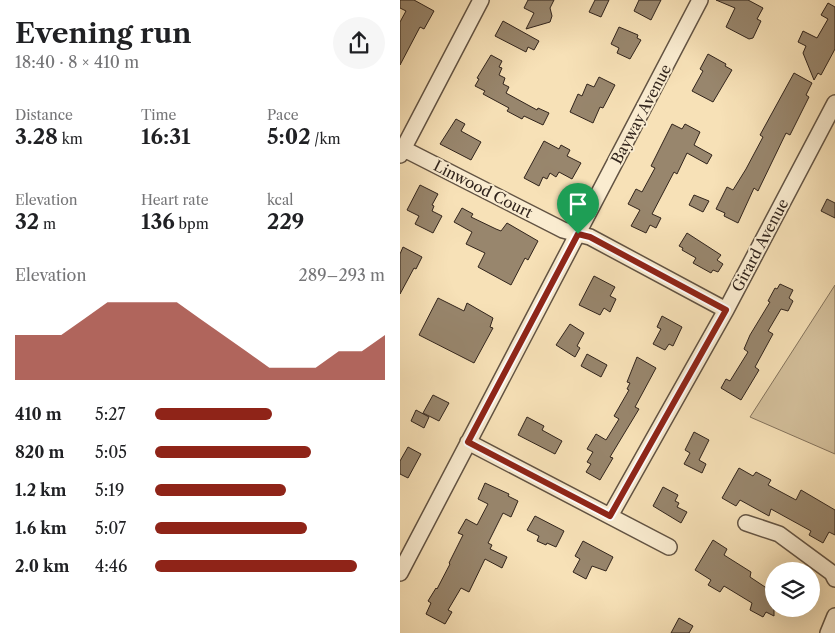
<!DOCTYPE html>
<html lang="en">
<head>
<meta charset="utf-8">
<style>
  :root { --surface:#fff; --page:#f6f6f6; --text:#202124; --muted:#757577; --accent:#8f2418 }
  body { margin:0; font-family:"Libre Caslon Text",serif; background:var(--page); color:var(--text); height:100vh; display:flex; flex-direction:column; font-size:19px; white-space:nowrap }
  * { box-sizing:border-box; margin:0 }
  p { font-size:16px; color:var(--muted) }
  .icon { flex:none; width:28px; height:28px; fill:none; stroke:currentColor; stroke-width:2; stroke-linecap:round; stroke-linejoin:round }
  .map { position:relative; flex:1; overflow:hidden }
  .side { display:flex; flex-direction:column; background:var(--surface); width:400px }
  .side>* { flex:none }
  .controls { position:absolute; left:365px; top:562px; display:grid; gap:10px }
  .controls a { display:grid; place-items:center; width:55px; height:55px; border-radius:50%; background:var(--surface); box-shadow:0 5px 20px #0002; font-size:25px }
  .pin { position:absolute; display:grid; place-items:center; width:42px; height:42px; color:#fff; margin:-51px -21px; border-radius:50% 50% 50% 0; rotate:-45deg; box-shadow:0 0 5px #0007 }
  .pin .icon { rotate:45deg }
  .round { display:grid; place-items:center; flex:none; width:52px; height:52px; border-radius:26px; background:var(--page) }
  .overview { display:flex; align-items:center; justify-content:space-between; height:85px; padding:0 15px }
  h1 { font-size:28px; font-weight:800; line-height:38px }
  .metrics { display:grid; grid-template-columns:repeat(3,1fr); gap:8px; height:85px; padding:5px 15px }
  .metrics div { display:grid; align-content:center }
  .metrics b { font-size:21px; font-weight:800 }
  .metrics small { font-size:14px; font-weight:400 }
  .metrics p { font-size:14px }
  .chart { height:140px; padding:10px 15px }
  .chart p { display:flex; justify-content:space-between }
  .chart svg { width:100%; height:90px; margin-top:5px; fill:var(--accent); opacity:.7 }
  ul { padding:0 15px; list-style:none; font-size:16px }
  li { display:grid; grid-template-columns:80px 60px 1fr; align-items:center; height:38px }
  li i { height:12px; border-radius:6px; background:var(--accent) }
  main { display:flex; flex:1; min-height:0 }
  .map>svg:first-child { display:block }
</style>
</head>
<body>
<main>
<section class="side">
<div class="overview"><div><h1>Evening run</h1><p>18:40 · 8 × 410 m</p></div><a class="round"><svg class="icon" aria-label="share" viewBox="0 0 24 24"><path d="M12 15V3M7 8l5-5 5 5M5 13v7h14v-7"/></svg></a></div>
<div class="metrics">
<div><p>Distance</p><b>3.28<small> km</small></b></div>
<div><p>Time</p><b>16:31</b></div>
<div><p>Pace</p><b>5:02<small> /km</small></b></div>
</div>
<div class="metrics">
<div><p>Elevation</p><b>32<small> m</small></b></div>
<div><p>Heart rate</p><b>136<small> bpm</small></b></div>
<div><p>kcal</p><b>229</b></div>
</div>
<div class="chart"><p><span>Elevation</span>289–293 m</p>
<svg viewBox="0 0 160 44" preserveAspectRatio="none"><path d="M0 44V22L10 22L20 22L30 14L40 6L50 6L60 6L70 6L80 14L90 22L100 30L110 38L120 38L130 38L140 30L150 30L160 22V44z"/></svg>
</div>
<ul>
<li><b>410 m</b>5:27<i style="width:51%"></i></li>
<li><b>820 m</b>5:05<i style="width:68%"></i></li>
<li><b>1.2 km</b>5:19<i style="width:57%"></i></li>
<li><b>1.6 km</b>5:07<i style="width:66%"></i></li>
<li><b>2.0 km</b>4:46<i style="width:88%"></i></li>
</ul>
</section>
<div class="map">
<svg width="435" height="633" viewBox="0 0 435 633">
  <rect width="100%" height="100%" fill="#f7e1b7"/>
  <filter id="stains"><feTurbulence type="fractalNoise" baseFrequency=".004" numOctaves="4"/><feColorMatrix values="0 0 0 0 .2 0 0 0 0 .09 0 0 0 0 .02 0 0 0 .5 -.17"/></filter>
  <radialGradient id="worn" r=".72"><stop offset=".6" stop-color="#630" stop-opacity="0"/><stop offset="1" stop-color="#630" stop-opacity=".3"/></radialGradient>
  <path fill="#d5c19d" stroke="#83725c" d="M435,285v169l-85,-37z"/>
  <path fill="#98866d" stroke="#31241c" d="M0,0h14l20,11 -10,18 -4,-2 -20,38v-43l6,-11 -6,-3z
    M128,0h26l-4,8 2,8 -2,6 -24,7 8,-16 -10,-5z
    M195,0h14l-8,17 -12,-5z
    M239,0h22l-10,20 -17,-9z
    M316,0h32l15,8 -6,11 4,2 -8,17 -4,1 -23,-12 9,-19z
    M428,3l7,4v42l-14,26 -3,-2 -4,7 -11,-27 3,-7 -8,-4 5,-11 14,7 11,-19 -7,-4z
    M103,21l36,20 -5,9 -6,-3 -2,5 -31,-16z
    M219,27l19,8 -1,3 4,2 -11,19 -13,-6 2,-5 -8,-4z
    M308,54l18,10 -1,2 7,4 -19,32 -21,-11 11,-20 -3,-2z
    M91,55l11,6 -3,6 3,1 -3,7 6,3 -2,6 6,3 -3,6 31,17 1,-2 11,5 -6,12 -19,-9 -2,3 -15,-8 2,-3 -26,-14 2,-3 -10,-5 4,-7 -2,-1z
    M394,73l18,10 -6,12 3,2 -19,38 -4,-2 -28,58 -4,-3 -16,35 -14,-7 1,-3 -9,-4 11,-22 6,3 13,-21 17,-32 -3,-2z
    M199,77l16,8 -12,23 -3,-1 -7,16 -23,-11 8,-18 4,2 5,-12 7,3z
    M56,119l9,5 -4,7 20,11 -10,18 -31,-16z
    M272,124l10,5 3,-5 15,8 -6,13 18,10 -5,9 -20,-11 -10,21 -3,-2 -22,42 9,4 -5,10 -6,-3 -4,8 -15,-7 9,-16 -12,-6 8,-15 6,3 13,-24 -4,-2z
    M144,141l15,8 2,-4 9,5 -3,6 14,7 -9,16 -13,-7 -3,5 -6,-4 -3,6 -4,-2 -4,9 -15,-8z
    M20,185l18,9 -6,11 2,1 -2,5 10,5 -9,17 -18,-9 4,-8 -12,-6z
    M294,195l15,6 -6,11 -14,-7z
    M427,199l8,4v15l-14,-7z
    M62,208l11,6 -2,3 25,12 5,2 6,-8 31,18 -10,19 -3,-2 -14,27 -33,-18 7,-14 -19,-9 6,-12 -18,-10z
    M287,233l34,22 -4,5 6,4 -5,8 -5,-2 -2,3 -18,-10 3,-5 -14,-8 1,-2 -4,-2z
    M3,247l19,10 -6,12 -2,-1 -14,26v-40z
    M194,276l21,11 -5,9 6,3 -6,13 -6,-4 -4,7 -21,-10z
    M380,284l13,6 -4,8 4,3 -5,10 -7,-2 -13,22 5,3 -18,33 4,3 -18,30 -20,-12 5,-9 4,2 18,-29 -4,-3 6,-14 20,-33 -2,-1 7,-13 2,1z
    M38,298l26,13 3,-8 26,15 -3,9 3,1 -19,35 -55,-28z
    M262,316l20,11 -9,19 -4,-2 -4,6 -12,-6 8,-15 -4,-2z
    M170,324l14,9 -7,13 3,2 -5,9 -19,-12z
    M187,354l20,11 -6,12 -20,-11z
    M237,357l19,11 -21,39 4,2 -29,48 3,1 -13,22 -14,-8 5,-8 -4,-2 6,-10 -6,-3 9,-15 10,6 13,-21 -5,-3 15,-26 -2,-1 3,-6 -3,-1z
    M33,395l16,8 -10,18 -16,-8z
    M16,410l13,7 -5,11 -13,-7z
    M127,417l17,9 -2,4 20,11 -7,13 -37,-19z
    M294,432l15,8 -10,20 7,4 -4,9 -18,-9 6,-11 -5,-3z
    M8,447l13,7 -13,24 -8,-4v-13z
    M339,468l14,8 3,-4 15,8 -3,5 28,15 5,-10 34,20v25l-6,-3 -6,11 -14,-8 2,-4 -40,-22 -2,7 -29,-16 -4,6 -14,-8z
    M85,483l24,11 -1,2 10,5 -7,16 -8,-4 -15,30 4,2 -2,4 17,8 -5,11 -17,-9 -16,33 -8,-4 -13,22 4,2 -7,12 -19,-10 5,-11 -3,-2 8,-13 1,1 13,-25 -1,-1 14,-28 -5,-2 8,-14 11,6 11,-21 -10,-5z
    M263,487l15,8 -3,6 4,2 -2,4 10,5 -6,11 -28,-17z
    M135,516l29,15 -8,16 -9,-4 -1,2 -9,-4 2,-5 -12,-6z
    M313,540l14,9 -3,6 27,17 -1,5 24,16v23l-8,-4 -3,5 -13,-7 2,-7 -28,-17 -4,6 -12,-7 3,-5 -16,-10z
    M183,541l30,16 -7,14 -14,-5 -6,13 -13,-7 7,-13 -5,-3z
    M279,618l14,8 -4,7h-18z"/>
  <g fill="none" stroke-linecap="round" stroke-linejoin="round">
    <g stroke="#625343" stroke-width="18">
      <path id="street" d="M0,147l163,83 27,7 136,73
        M0,155l81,-155
        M68,442l201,105
        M210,516l116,-206 109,-207
        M346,523l33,11 53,39 3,6
        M0,573l300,-573
        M428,633l7,-17"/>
    </g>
    <use href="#street" stroke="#faecd0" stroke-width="15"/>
  </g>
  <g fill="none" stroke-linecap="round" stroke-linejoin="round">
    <g stroke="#fff" stroke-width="10">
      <path id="route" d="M178,234l12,3 136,73 -116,206 -142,-74z"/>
    </g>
    <use href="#route" stroke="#8f2418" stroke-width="6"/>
  </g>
  <g text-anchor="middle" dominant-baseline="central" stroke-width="4" stroke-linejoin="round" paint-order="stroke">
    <g font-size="15" fill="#31241c" stroke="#faecd0">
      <text transform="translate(241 114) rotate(-62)">Bayway Avenue</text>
      <text transform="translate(83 189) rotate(27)">Linwood Court</text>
      <text transform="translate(360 245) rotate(-62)">Girard Avenue</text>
    </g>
  </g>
  <rect width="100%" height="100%" filter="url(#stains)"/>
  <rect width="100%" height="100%" fill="url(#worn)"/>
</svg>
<div class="controls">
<a><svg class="icon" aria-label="layers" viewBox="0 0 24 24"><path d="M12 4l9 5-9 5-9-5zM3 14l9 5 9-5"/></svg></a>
</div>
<div class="pin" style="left:178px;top:234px;background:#1e9e55"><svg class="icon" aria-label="arrive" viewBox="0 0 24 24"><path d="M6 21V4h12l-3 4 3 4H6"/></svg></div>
</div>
</main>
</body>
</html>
